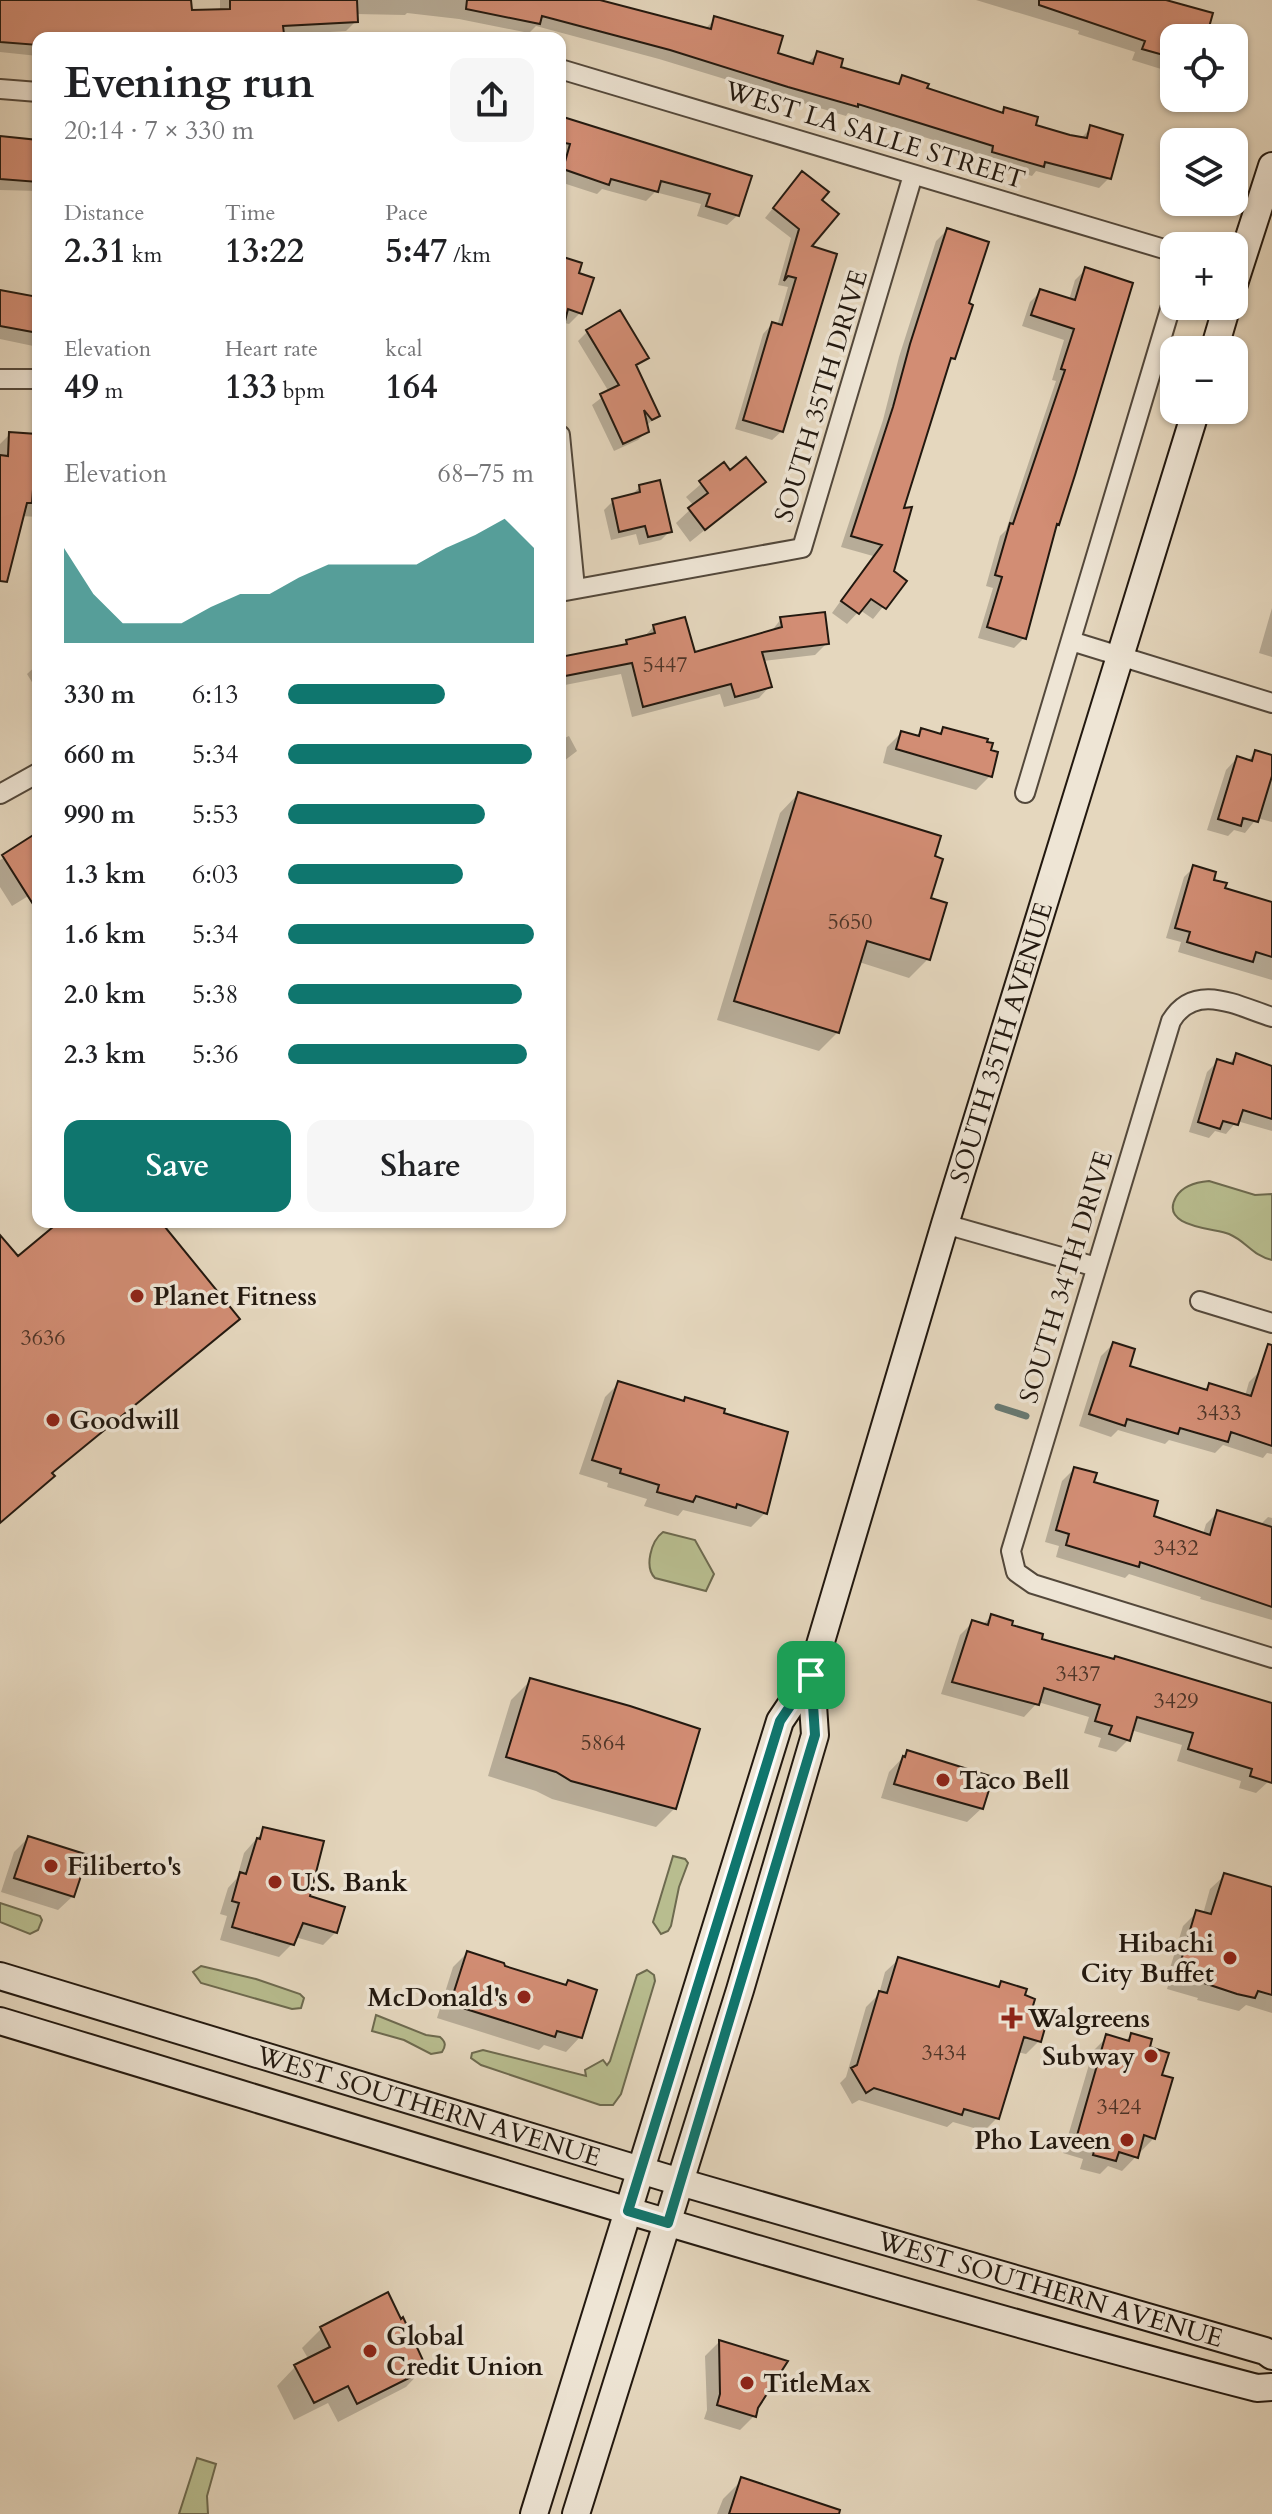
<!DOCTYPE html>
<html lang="en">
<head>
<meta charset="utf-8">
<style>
  :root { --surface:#fff; --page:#f6f6f6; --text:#202124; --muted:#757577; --accent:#0f766e }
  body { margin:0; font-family:Cardo,serif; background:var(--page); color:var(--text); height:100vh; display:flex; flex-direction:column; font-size:30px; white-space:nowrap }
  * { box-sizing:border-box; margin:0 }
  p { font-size:26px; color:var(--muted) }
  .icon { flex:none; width:44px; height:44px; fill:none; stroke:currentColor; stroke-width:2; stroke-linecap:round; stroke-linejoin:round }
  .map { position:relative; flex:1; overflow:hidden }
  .sheet { position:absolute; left:32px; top:32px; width:534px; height:1196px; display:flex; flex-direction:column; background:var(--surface); border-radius:16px; box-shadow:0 2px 6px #0004 }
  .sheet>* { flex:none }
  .tools { position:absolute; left:1160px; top:24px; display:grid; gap:16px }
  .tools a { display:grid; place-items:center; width:88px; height:88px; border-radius:16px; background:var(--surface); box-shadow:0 2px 6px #0004; font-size:40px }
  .pin { position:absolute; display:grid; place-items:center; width:68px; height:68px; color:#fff; margin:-34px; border-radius:16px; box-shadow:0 4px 12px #0006 }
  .round { display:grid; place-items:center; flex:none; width:84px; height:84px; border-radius:16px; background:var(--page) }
  .headline { display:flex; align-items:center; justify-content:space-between; height:136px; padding:0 32px }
  h1 { font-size:44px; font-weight:700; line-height:60px }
  .metrics { display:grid; grid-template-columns:repeat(3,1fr); gap:12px; height:136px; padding:8px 32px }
  .metrics div { display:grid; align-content:center }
  .metrics b { font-size:34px; font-weight:700 }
  .metrics small { font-size:22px; font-weight:400 }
  .metrics p { font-size:22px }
  .chart { height:224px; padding:16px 32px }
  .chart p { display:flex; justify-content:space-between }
  .chart svg { width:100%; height:144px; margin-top:8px; fill:var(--accent); opacity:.7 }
  .primary-button { display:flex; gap:16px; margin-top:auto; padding:16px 32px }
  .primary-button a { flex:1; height:92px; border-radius:16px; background:var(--accent); color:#fff; font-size:32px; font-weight:700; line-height:92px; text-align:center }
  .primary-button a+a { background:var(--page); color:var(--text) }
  ul { padding:0 32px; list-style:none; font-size:26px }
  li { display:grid; grid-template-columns:128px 96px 1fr; align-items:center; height:60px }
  li i { height:20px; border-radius:10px; background:var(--accent) }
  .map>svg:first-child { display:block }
</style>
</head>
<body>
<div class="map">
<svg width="1272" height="2514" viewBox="0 0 1272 2514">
  <rect width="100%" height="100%" fill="#e5d7be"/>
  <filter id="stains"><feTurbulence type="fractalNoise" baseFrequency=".0025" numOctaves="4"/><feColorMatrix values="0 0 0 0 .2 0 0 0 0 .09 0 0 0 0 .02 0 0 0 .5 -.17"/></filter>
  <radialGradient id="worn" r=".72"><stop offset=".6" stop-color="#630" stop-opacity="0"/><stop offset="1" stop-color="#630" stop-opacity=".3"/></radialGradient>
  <path fill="#b8bd8f" stroke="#6d6a4f" stroke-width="2" d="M1209,1181l46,14 17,-1v66c-19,-4 -26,-19 -43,-26 -16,-6 -70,-7 -53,-37 7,-12 21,-15 33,-16z
    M663,1532l32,8 19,34 -8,17 -51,-13c-11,-11 -4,-37 8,-46z
    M673,1856l12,3 3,4 -9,24 -8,39 -3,5 -7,3 -8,-12z
    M0,1903l40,13 2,4 -4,10 -8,4 -30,-12z
    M201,1966l55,13 44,15 4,4 -3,10 -9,1 -91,-26 -8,-11z
    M647,1970l7,5 1,6 -34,113 -8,11h-13l-119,-40 -10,-7 1,-5 11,-3 103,26 -1,-6 18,-10 4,5 3,-4 27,-86z
    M376,2015l50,20 14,2c6,5 6,9 2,15l-11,2 -27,-14 -32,-9z
    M197,2458l19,6 -9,32 1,18h-29z"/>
  <path fill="#0003" d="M0,0h189l1,12h30v-12h373l111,30 11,-11 61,35 30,10 11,-10 21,14 57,17 8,-8 22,12 76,25 4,-4 28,16 37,11 11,1 10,-10 18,50 -10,10 -63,-17 -4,5 -49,-15 1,-5 -136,-43 -2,3 -187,-57 -123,-33 -7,7 -70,-14 -52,-6 -2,2 -49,-1v7l-10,10 -66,4 -3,3h-239v18l-38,-4z
    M976,0h176l51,38h-29v35l-42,-13 3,-8 -57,-18 1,-3z
    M560,119l189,59 -11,37 -11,10 -30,-9 4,-12 -46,-12 -9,9 -44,-12 -5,5 -37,-12z
    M0,138l31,3 7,-2v52l-38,-1z
    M793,183l16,65 -27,183 -10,9 -37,-11 28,-95 9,-10 5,2 11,-39 -10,-2 13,-47 -26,-20z
    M947,230l19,75 -13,53 -6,6 -45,146 -10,62 12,9 -31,38 -13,-9 -13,14 -15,-11 41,-57 -32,-9 42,-127 16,-63 37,-116z
    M560,258l17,17 3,38 -11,11 -9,-2z
    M1086,269l-62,369 -10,10 -36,-10 15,-50 -7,-2 14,-50 6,-6 50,-149 -4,-1 12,-40 -42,-14 8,-24 11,-11 28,9 6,-20z
    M0,292l38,7v48l-38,-8z
    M587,332l59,25 -11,11 22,48 -11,10 1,5 -9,9 -24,11 -22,-46 17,-13 -31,-51z
    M10,434l23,33h5v50l-17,-1 -21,45v-117z
    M723,465l6,7 35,10 -74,60 -14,-19 18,-17 -8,-9z
    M640,487l30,44 -9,9 -22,5 -3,-11 -25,6 -7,-30 9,-9 16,-4z
    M1272,608v49l-13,-4z
    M781,619l46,24 -12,12 -52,6 7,25 -11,12 -35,9 -4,-13 -88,23 -11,-43 -61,12v-28l62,-11 5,-5 16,-4 11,-12 39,28 77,-21z
    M38,664v28l-11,-18z
    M944,729l46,47 -14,14 -93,-27 4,-16 14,-14 14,4 7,-7 16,5z
    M569,736l8,15 -17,13v-24z
    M1256,752l16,5v65l-15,-4 -12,15 -11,-3 -6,6 -21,-6 19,-60 11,-12 10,3z
    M798,794l134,64 -4,42v59l-19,19 -50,-16 -21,70 -19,19 -102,-31 63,-207z
    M38,839v51l-26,16 -12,-19v-27z
    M1194,867l29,23 49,14v76l-94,-28 3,-10 -15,-4 18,-61z
    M1236,1056l36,10v65l-35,-10 -11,13 -11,-3 -6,7 -20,-6 18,-60 10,-10 10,3z
    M62,1222h97l79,96 -187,156 1,2 -15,15 -37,32v-285l17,20z
    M1113,1344l14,23 77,24 5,-6 36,11 4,-14 12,-12 11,4v80l-5,-1 -4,5 -40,-13 -8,8 -46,-13 -4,4 -47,-14 -7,7 -32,-11 22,-70z
    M619,1383l63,19 4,-3 36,15 43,99 -14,14 -68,-17 -5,6 -34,-10 3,-7 -40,-12 1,-4 -29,-9 26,-77z
    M1074,1469l18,15 59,34 52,16 3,-10 12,-12 42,13 8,-8 4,1v102l-72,-21 1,-2 -72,-23 -4,4 -69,-21 3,-11 -14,-4 17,-61z
    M992,1616l47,24 233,65v68l-3,8 -13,12 -17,-5 2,-7 -64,-20 5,-16 -51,-15 -3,10 -12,12 -18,-5 3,-9 -17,-5 5,-16 -51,-15 -14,15 -83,-23 19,-59 13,-13 9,3z
    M530,1681l145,127 -19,19 -104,-28 -16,-8 -48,-15 23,-76z
    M908,1752l74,56 -15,14 -86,-24 8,-26z
    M264,1830l44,68 28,34 -13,13 -28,-8 -3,7 -13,13 -59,-17 7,-24 -7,-2 8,-26 9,-10 7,-25z
    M28,1838l45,58 -15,14 -57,-18 13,-40z
    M1225,1875l47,14v124l-26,-8 -7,6 -42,-11 1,-2 -31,-9 3,-10 -3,-1 16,-52 14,-14 6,2 7,-25z
    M467,1953l36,15 61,19 4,-5 12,55 -14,15 -22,-7 -5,5 -102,-32 16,-51z
    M899,1959l97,30 5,-6 22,14 7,14 9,30 -13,13 -9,-2 -20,66 -13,13 -31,-9 -6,5 -88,-27 -7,4 -12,-21 6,-6 20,-70 13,-13 6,-22z
    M1131,2035l16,14 13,27 -6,62 -32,33 -14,-5 -8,8 -20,-5 3,-10 -20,-6 30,-102 14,-14 17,5z
    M321,2329l103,39 -18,19 -68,35 -10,-19 -34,17 -17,-34 18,-19 14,-7 -7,-12z
    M719,2342l38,65 -3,9 -14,14 -36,-11 3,-9 -2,-54z
    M742,2480l69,34h-94l6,-15z"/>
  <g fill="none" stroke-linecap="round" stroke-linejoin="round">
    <path stroke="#687972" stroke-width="7" d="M998,1407l28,9"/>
  </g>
  <path fill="#d28d74" stroke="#22180f" stroke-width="2" d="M0,0h191l1,10 38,-1v-9h127l1,22 -75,4 1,8 -40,4h-206v7l-38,-3z
    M467,0h133l111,29 3,-13 69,20 -5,17 35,11 4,-13 26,8 -2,8 58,17 3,-9 27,9 -2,4 76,25 1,-6 34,10 -2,8 34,10 17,3 3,-13 33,10 -12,44 -66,-17 -1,5 -52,-15 1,-6 -77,-24 -58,-18v3l-70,-20 -118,-37 -128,-34 -2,8 -74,-15z
    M1039,0h127l47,13 -7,25h-32v20l-32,-9 3,-8 -106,-36z
    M560,116l192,60 -13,40 -33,-10 4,-12 -49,-13 -3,11 -47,-13 -2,6 -46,-16 7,-25 -10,-2z
    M0,136l38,4v42l-38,-3z
    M802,171l27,21 -7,8 17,14 -27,32 25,8 -54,178 -40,-12 29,-98 10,3 14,-47 -8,-2 -4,5 15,-52 -26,-21z
    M947,228l42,14 -20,61 4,2 -18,54 -4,-1 -47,150 8,-1 -18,64 13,10 -21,28 -15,-10 -12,15 -18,-13 41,-56 -31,-9 42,-129 17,-63z
    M560,256l22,7 -3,10 15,5 -12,36 -14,-5 -3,12 -5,-1z
    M1085,267l48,16 -58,192 -16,50 -2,-1 -31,115 -39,-12 15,-50 -7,-2 15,-52 3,1 52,-154 -4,-1 13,-40 -43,-14 9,-26 35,11z
    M0,290l38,7v36l-38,-7z
    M620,310l29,48 -13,7 24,51 -8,4 -8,-10 5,22 -26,12 -23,-50 19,-9 -33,-55z
    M9,432l28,2 -5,69h-5l-20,79 -7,-1v-126l8,1z
    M746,457l20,25 -61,48 -17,-22 20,-15 -9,-12 25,-19 6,8z
    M660,480l12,52 -24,5 -3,-11 -26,6 -7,-33 28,-7 -1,-7z
    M825,612l4,32 -67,8 10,35 -37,10 -4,-13 -88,23 -11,-44 -72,14v-20l67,-13 -1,-4 29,-7 -2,-8 32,-8 10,35 87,-25 -2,-10z
    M943,727l45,12 -1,3 6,1 -2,7 7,2 -6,25 -96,-28 5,-18 18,5 2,-8 20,6z
    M1255,750l17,5v21l-14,46 -15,-4 -2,8 -23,-7 19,-63 15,5z
    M798,792l143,44 -6,20 8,3 -12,39 16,5 -17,57 -63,-19 -28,92 -105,-32z
    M38,832v80l-36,-57z
    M1193,865l23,7 -2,8 13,3 -2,5 47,14v55l-16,-5 -3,10 -34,-10 -32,-10 3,-10 -15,-4z
    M1236,1053l36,13v53l-29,-9 -5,15 -15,-4 -3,8 -22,-7 19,-63 16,5z
    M59,1222h102l79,97 -188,154 3,3 -55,47v-288l18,21z
    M1113,1342l22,7 -5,17 77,24 2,-7 42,13 17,-52 4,1v101l-41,-14 -3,10 -48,-14 -2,6 -51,-15 -2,7 -36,-12z
    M618,1381l66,20 1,-4 40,12 -1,4 64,19 -21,82 -30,-10 -1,4 -40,-12 -3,6 -36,-10 2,-7 -39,-12 1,-4 -29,-9z
    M1074,1467l23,6 -3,9 64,19 -4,15 56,19 7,-25 55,17v80l-132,-45 -1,5 -73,-22 3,-11 -13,-4z
    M991,1614l22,7 -1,4 31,9 -1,5 72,20 1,-3 157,47v80l-22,-7 2,-7 -64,-20 5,-16 -56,-16 -7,24 -21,-7 3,-8 -17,-5 5,-16 -56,-17 -5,17 -87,-23 20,-62 16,5z
    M530,1678l100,28 70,23 -24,80 -105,-28 -15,-9 -50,-15z
    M907,1750l86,27 -10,32 -89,-25 9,-28 2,1z
    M263,1827l61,14 -14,55 35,11 -8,26 -34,-10 -9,22 -62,-18 7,-24 -7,-2 8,-29 6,2 11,-36 3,1z
    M28,1836l60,19 -14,42 -60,-19z
    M1224,1873l48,14v108l-14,-4 -3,7 -18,-4 -57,-19 3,-10 -3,-1 16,-54 15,4z
    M467,1951l37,12 1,3 61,19 2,-5 29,10 -15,48 -25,-7 -2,6 -105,-33z
    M898,1957l101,30 2,-6 26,8 -2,6 10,4 -3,10 17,5 -8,28 -17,-5 -25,82 -35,-10 -2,6 -88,-27 -8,5 -15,-25 6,-3 22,-74 8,2z
    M1131,2033l21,6 -2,8 19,6 -7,22 11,3 -18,61 -11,-4 -6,23 -19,-6 -3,9 -23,-6 3,-10 -20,-6 30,-105 23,7z
    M388,2292l13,27 2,-2 24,52 -70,35 -9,-18 -34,17 -20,-38 36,-18 -10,-20z
    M719,2340l69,21 -30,47 -2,9 -39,-12 3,-11z
    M741,2477l99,33 -1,4h-110z"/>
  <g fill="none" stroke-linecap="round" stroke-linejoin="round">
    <g stroke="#53483b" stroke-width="22">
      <path id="minor" d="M560,69l614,183
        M0,89l38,3
        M0,379h38
        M560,435l15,153
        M560,592l242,-44 111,-373
        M1071,641l201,62
        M1025,793l149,-497
        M0,794l38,-21
        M1272,1017c-35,-11 -77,-36 -101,4l-160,530 5,21 17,12 239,74
        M945,1224l151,43
        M1200,1301l72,22"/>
    </g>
    <g stroke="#22180f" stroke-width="30">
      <g id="secondary">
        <path d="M1234,284l38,-118"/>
        <path d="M1214,350l13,-44"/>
        <path id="s1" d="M0,1976l680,206 585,169 7,5"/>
        <path d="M0,2021c418,126 835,257 1257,367l15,-1"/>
        <path id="s2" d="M534,2514l246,-793 31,-46 134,-451 251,-814"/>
        <path d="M576,2514l164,-524 75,-255 -4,-60"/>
      </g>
    </g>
    <use href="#minor" stroke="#eee5d5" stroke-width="18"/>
    <use href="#secondary" stroke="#eee5d5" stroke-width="26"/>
  </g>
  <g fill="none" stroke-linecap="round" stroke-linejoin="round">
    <g stroke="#fff" stroke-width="16">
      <path id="route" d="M811,1675l4,60 -147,488 -40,-12 152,-490z"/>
    </g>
    <use href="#route" stroke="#0f766e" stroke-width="10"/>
  </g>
  <g fill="#8f2418" stroke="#eee5d5" stroke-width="3">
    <circle cx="137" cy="1296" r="8"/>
    <circle cx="53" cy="1420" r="8"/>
    <circle cx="943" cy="1780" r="8"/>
    <circle cx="51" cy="1866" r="8"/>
    <circle cx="275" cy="1882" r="8"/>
    <circle cx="1230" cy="1958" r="8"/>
    <circle cx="524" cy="1997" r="8"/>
    <path d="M1008 2006h8v8h8v8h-8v8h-8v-8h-8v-8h8z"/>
    <circle cx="1151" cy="2056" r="8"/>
    <circle cx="1127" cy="2140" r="8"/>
    <circle cx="370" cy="2351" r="8"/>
    <circle cx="747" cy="2383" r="8"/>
  </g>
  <g text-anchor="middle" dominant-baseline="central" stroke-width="7" stroke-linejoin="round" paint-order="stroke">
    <g font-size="22" fill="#4e3528">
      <text x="665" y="665">5447</text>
      <text x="850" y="922">5650</text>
      <text x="43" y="1338">3636</text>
      <text x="1219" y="1413">3433</text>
      <text x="1176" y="1548">3432</text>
      <text x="1078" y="1674">3437</text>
      <text x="1176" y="1701">3429</text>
      <text x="603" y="1743">5864</text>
      <text x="944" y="2053">3434</text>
      <text x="1119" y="2107">3424</text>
    </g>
    <g font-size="26" fill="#22180f" stroke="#eee5d5">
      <text transform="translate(875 135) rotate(17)">WEST LA SALLE STREET</text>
      <text transform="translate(821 396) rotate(-73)">SOUTH 35TH DRIVE</text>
      <text stroke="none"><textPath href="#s2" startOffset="1546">SOUTH 35TH AVENUE</textPath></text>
      <text transform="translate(1066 1277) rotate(-73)">SOUTH 34TH DRIVE</text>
      <text stroke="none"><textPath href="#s1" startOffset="448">WEST SOUTHERN AVENUE</textPath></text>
      <text stroke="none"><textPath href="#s1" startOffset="1096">WEST SOUTHERN AVENUE</textPath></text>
    </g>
    <g font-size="26" font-weight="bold" fill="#22180f" stroke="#eee5d5" text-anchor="start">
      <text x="153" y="1296">Planet Fitness</text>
      <text x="69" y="1420">Goodwill</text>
      <text x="959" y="1780">Taco Bell</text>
      <text x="67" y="1866">Filiberto's</text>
      <text x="291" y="1882">U.S. Bank</text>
      <text x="1214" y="1943" text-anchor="end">Hibachi<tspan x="1214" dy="30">City Buffet</tspan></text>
      <text x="508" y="1997" text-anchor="end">McDonald's</text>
      <text x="1028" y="2018">Walgreens</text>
      <text x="1135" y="2056" text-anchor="end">Subway</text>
      <text x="1111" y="2140" text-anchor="end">Pho Laveen</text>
      <text x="386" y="2336">Global<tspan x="386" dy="30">Credit Union</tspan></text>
      <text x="763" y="2383">TitleMax</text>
    </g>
  </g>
  <rect width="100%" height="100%" filter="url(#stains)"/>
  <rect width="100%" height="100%" fill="url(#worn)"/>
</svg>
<div class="tools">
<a><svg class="icon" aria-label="locate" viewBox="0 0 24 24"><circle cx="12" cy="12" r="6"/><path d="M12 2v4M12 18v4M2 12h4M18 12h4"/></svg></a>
<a><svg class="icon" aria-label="layers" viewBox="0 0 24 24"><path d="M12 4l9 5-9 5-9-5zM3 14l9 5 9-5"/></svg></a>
<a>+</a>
<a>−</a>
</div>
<div class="pin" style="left:811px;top:1675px;background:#1e9e55"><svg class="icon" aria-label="arrive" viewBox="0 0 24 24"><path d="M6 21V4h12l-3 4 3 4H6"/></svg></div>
<section class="sheet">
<div class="headline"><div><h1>Evening run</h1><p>20:14 · 7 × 330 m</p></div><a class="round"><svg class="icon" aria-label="share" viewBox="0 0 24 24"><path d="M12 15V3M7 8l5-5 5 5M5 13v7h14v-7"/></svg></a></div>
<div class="metrics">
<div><p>Distance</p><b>2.31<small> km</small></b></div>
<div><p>Time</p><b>13:22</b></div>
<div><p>Pace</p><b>5:47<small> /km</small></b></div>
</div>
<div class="metrics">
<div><p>Elevation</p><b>49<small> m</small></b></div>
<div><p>Heart rate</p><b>133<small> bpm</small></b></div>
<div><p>kcal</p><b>164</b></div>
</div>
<div class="chart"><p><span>Elevation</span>68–75 m</p>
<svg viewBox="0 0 160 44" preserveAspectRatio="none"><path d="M0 44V15L10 29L20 38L30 38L40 38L50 33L60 29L70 29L80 24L90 20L100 20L110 20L120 20L130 15L140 11L150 6L160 15V44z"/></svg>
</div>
<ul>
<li><b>330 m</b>6:13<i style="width:64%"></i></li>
<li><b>660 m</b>5:34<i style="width:99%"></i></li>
<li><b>990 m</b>5:53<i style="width:80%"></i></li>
<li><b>1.3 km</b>6:03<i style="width:71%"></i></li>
<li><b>1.6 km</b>5:34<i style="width:100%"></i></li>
<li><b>2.0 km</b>5:38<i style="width:95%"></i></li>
<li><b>2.3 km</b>5:36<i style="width:97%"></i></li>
</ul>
<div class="primary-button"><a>Save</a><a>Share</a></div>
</section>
</div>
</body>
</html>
